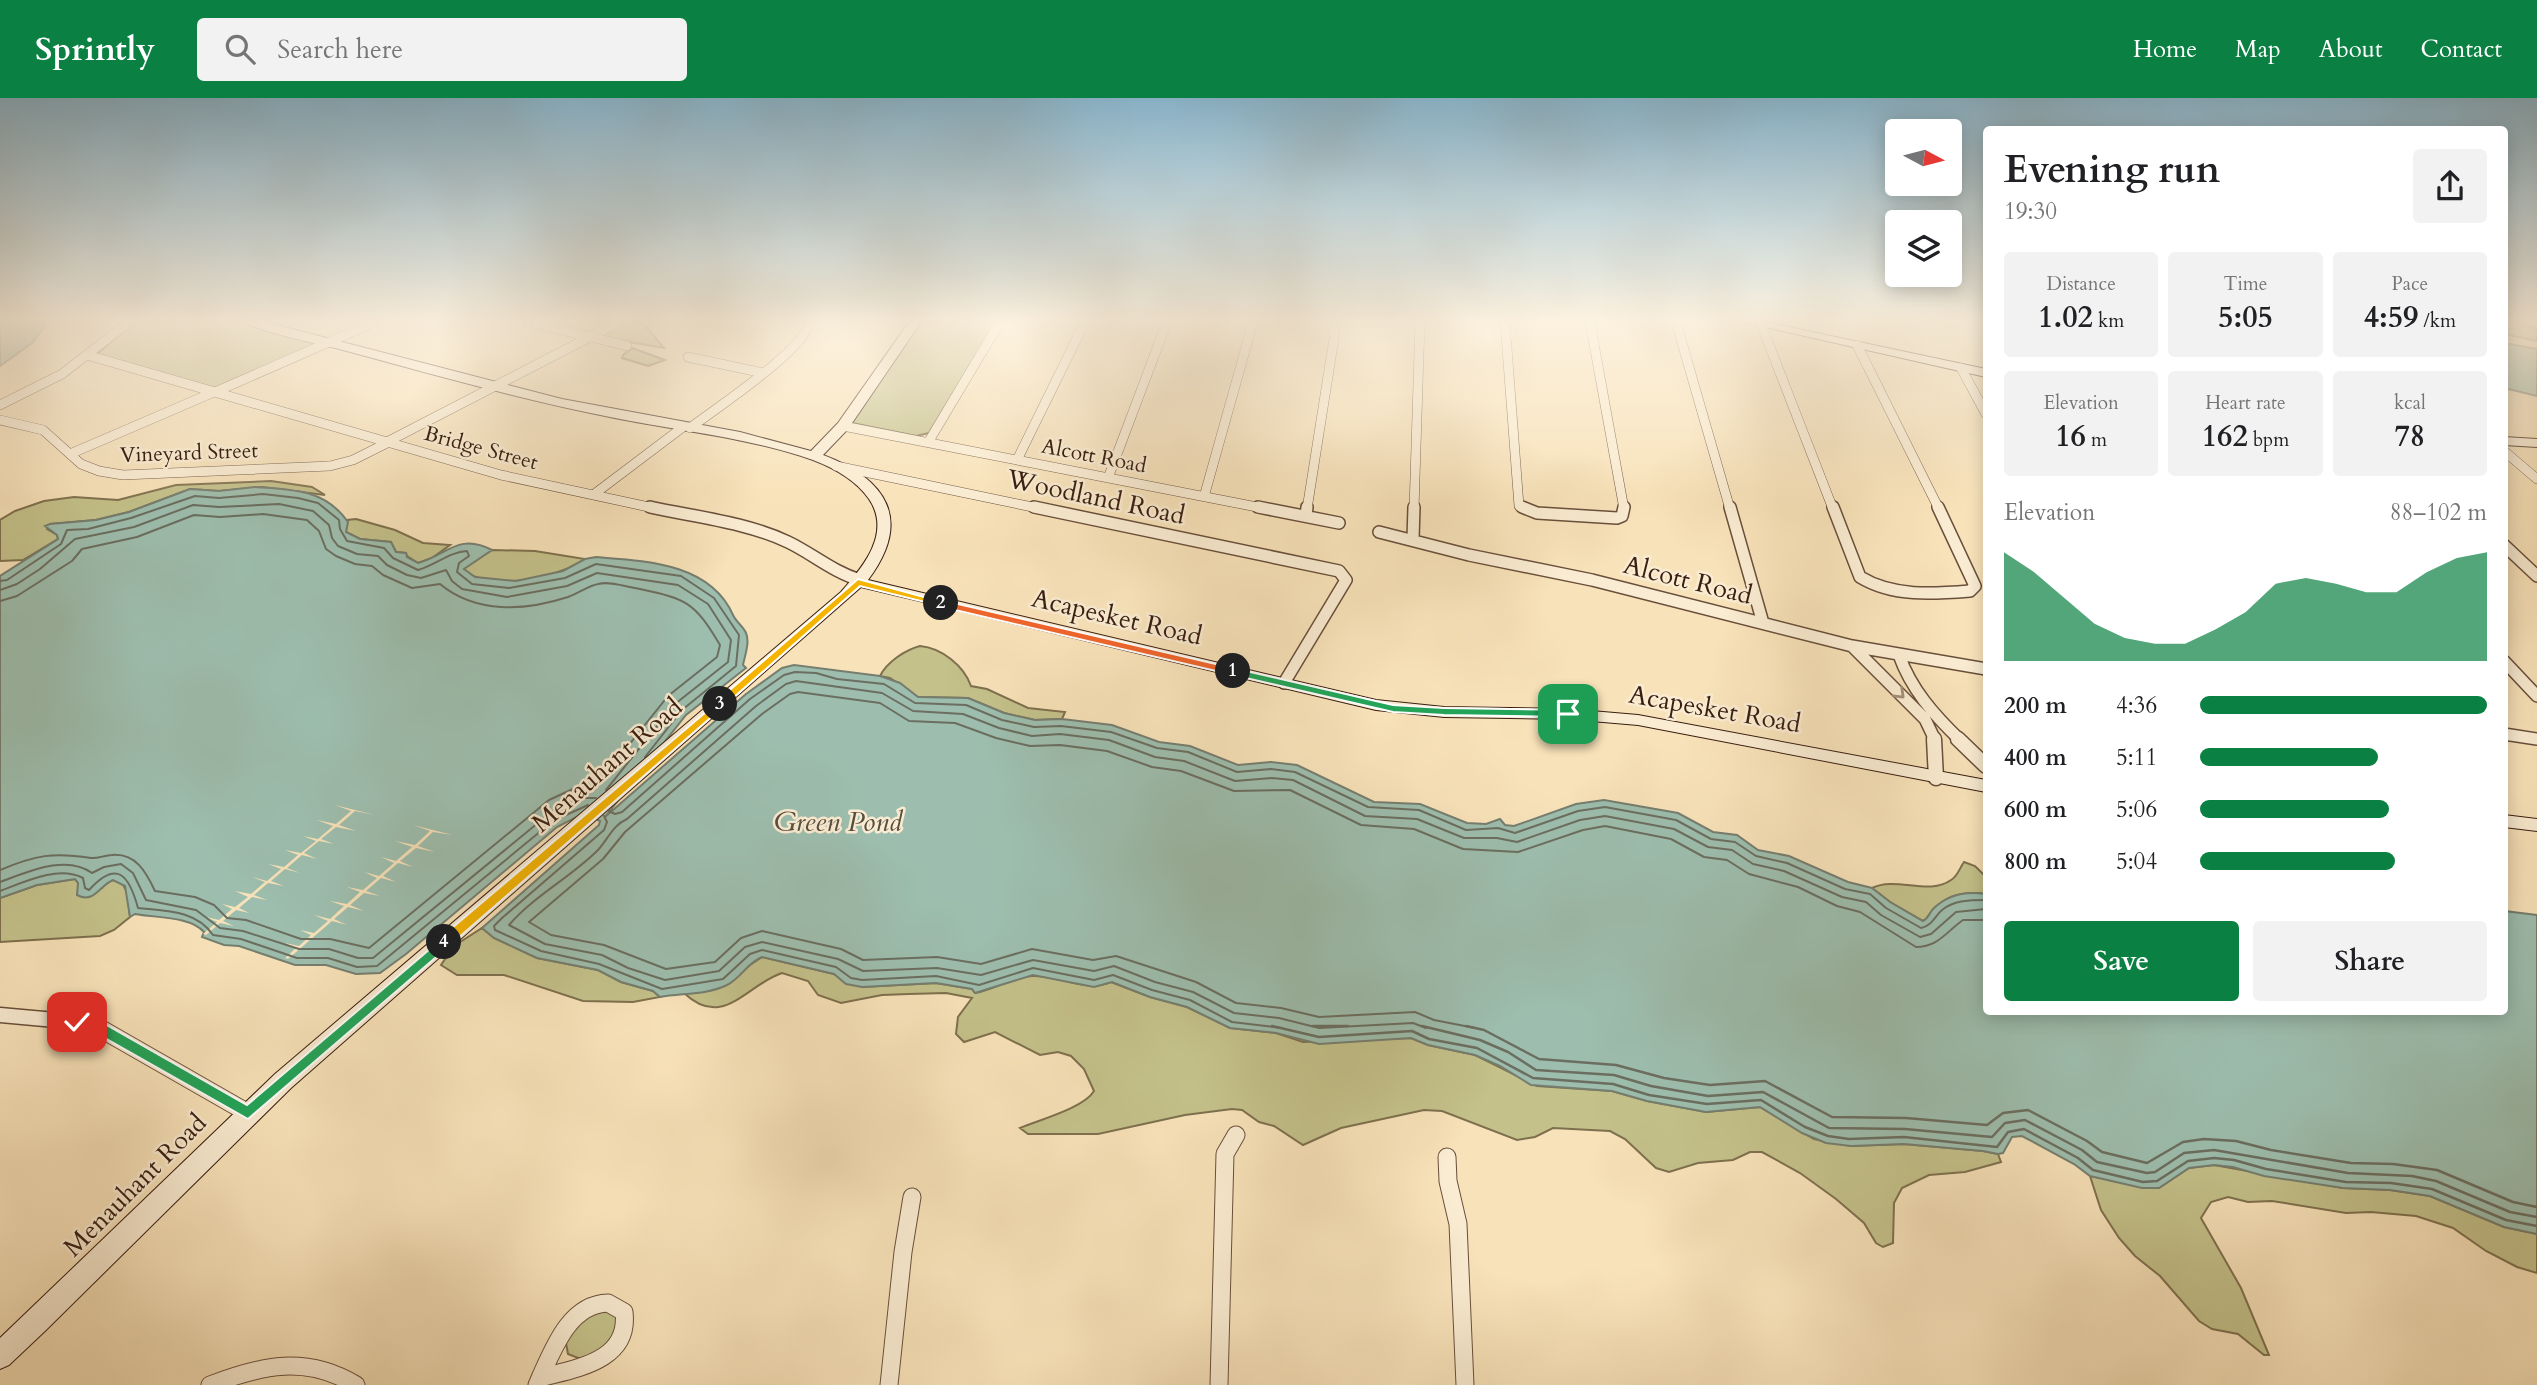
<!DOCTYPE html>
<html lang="en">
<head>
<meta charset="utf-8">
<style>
  :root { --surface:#fff; --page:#f2f2f2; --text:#202124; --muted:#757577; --accent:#0b8043 }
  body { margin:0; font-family:Cardo,serif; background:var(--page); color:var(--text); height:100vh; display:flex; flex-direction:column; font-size:26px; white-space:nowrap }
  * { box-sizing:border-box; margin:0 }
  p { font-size:23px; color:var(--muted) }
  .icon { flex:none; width:38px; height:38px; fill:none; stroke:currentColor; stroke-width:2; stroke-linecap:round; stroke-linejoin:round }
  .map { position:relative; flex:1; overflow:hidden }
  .details { position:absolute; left:1983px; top:28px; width:525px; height:889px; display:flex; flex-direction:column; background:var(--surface); border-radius:7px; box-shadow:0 4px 18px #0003 }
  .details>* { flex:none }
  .needle { width:46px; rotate:97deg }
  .tools { position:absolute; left:1885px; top:21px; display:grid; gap:14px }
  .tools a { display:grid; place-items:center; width:77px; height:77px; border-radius:7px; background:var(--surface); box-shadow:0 4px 18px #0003; font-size:35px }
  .pin { position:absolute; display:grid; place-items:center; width:60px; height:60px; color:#fff; margin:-30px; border-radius:14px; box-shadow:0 4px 10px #0006 }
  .km { position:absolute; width:35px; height:35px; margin:-18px; border-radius:50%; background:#222; color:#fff; font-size:19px; line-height:35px; text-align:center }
  .round { display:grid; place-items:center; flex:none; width:74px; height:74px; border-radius:7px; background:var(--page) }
  .summary { display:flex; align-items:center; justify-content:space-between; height:119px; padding:0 21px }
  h1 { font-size:38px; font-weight:600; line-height:52px }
  .stats { display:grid; grid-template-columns:repeat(3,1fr); gap:10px; height:119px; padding:7px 21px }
  .stats div { display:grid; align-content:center; border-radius:7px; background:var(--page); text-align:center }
  .stats b { font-size:30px; font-weight:600 }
  .stats small { font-size:19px; font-weight:400 }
  .stats p { font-size:19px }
  .chart { height:196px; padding:14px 21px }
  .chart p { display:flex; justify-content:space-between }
  .chart svg { width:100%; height:126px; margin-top:7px; fill:var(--accent); opacity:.7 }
  .primary-button { display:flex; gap:14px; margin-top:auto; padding:14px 21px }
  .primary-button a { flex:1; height:80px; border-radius:7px; background:var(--accent); color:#fff; font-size:28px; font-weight:600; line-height:80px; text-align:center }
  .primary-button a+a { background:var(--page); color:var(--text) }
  ul { padding:0 21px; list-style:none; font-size:23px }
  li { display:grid; grid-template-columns:112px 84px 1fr; align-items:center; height:52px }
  li i { height:18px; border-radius:9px; background:var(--accent) }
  header { display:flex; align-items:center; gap:42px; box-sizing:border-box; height:98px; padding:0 35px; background:var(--accent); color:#fff }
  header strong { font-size:33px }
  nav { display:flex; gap:38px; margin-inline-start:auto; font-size:24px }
  .search { width:490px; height:63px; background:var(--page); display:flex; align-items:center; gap:18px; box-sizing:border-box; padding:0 24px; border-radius:7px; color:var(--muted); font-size:26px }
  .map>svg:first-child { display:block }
</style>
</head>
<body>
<header>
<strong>Sprintly</strong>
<div class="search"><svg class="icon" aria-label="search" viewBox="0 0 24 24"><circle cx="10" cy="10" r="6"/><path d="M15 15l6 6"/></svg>Search here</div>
<nav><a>Home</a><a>Map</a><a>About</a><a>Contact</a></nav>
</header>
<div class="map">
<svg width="2537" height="1287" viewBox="0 0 2537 1287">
  <rect width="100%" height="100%" fill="#f8e2b9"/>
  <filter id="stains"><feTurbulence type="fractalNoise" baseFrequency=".00286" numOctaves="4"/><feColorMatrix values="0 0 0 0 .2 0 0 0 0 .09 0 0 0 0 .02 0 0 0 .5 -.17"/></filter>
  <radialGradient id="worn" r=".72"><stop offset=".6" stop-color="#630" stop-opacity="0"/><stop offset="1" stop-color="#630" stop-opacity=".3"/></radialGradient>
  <path fill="#c4c18a" stroke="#7e704e" stroke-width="2" d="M134,224h108l77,20 -102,47 -120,-35z
    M642,224l22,26 -64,-11 23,-14z
    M918,224h78l-67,111 -13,3 -64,-13 13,-25z
    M2504,224h12l21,7v12l-33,-7z
    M632,250l33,12 -17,6 -26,-8 1,-3z
    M271,383l41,6 13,8 -63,-8 -43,4 -29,-2 -61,23 -33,8 -46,4 -3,5 10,6 1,4 -35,21 -23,1v-41l15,-9 29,-10 30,-4 44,3 58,-15z
    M356,421l39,11 28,13 27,2 -18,13 -14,5 -11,-7 -1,-3 -10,-1 -5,-10 -31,-3 -14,-7 1,-12z
    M492,452l43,1 50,8c-27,19 -92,32 -121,12l1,-4z
    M920,548c22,2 44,20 51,40l16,3 41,19 37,4 -3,7 -27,1 -31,-7 -36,-15 -50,-1 -28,-19 -10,-2c7,-14 25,-26 40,-30z
    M1964,764l11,4 11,11v17c-19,-3 -38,0 -52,15 -5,4 -5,9 -11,12l-33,-19 -18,-14c24,-12 57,8 79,-8 7,-4 8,-11 13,-18z
    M75,781l3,4 1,8 23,-3 4,-5 7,-3 9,3 5,9 3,25 -16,13 -14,6 -100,6v-44l37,-13z
    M482,830l12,10 43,20 61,12 23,12 32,9 7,6 -27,5 -50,-1 -79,-26h-47l-16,-10 13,-19z
    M762,859l72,17 28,13 74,-4 36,6 3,4c20,-3 37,-17 57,-17 28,-1 52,17 79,6l39,15 37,10 43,21 46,5 27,9 108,-4 17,7 47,10 62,31 75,5 35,10 59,11 54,-5 54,32 37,7 53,-2 79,7 15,3 3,8 -36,10 -36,3 -27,13 -8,15 -1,40 -10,4 -7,-4 -12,-20 -28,-24 -36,-26 -38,-21h-12l-17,8 -35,3 -29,9 -13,-4 -31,-29 -15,-8 -57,-3 -18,9 -18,3 -75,-29 -18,-1 -83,18 -38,17 -29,-19 -15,-4 -17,-12 -10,-1 -47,6 -87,19h-70l-8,-6c19,-8 64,-20 74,-37l-10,-22 -13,-13 -13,-4 -18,3 -45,-23 -31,10 -8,-8 2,-17 14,-19 -26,-5 -37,1 -27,1 -41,8 -23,-8 -10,-14 -26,-8c-36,12 -59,57 -98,20l28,-3z
    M2214,1067l129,23 47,2 40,6 74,31 33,7v39l-20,-6 -31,-16 -33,-23 -37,-12 -45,-4 -25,1 -74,-12 -24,1 -20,-5 -17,5 -10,16 40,70 28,67h-5l-26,-21 -26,-5 -13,-8 -39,-45 -25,-20 -16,-18 -18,-28 -11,-34 69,12 30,-20z
    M616,1213l3,27 -36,22 -15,-6 -3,-16 19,-25z"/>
  <path fill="#9dbeae" stroke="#757e6f" stroke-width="2" d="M0,224h48l-16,21 -32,23z
    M2504,245l33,6v47l-33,-8z
    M255,389c38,2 71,3 93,35l-2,10 14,7 31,3 5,10 10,1 1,4 11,6c28,-7 40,-31 74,-13l-28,19 11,8 41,4 47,-10 22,-12 11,-2c50,4 114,6 137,58 3,7 10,11 13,18 4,9 -1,22 -3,32l3,3 -60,47 -81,102 141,-123 36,-26 12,-3 86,11 20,7 18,14 50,1 36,15 31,7 27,-1 50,6 47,17 31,4 48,19 33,-3 26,3 77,37 46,2 47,19 19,1 14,-5 5,6 9,1 62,-22 28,-4 74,13 35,19 24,3 21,15 31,6 59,26 24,6 18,14 33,19c6,-3 6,-8 10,-12 15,-15 34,-18 53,-15v118h518v-101l33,4v319l-33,-7 -74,-31 -40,-6 -47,-2 -79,-12 -31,-9 -19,-2 -25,3 -30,20h-17l-52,-12 -16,-12 -52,-28 -10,1 -9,16 -5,1 -15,-3 -79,-7 -53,2 -25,-3 -24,-10 -42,-26 -54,5 -59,-11 -35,-10 -81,-6 -31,-19 -25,-11 -47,-10 -17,-7 -92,6 -43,-11 -46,-5 -43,-21 -37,-10 -38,-15 -18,5 -61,-12 -58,18 -3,-4 -36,-6 -74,4 -16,-3 -12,-10 -72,-17c-15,6 -21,21 -35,28 -20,10 -45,8 -67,12l-7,-6 -32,-9 -23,-12 -61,-12 -43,-20 -12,-10 117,-103 1,-4 -16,-8 -27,14 -151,127 -26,19 -24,1 -30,-9h-31l-56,-19 -15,-1 -22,-8 2,-5c-14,-16 -48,-14 -69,-18l-5,3 -5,-31 -12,-6c-14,6 -19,24 -36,15l1,-12 -3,-4 -38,6 -37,13v-322l58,-37 -1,-4 -12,-9 5,-2 46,-4 33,-8 61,-23 29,2z"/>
  <path fill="#f8e2b9" d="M335,707l40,10 -20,-4 -16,14 17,6 -20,-4 -15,12 13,5 -15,-3 -15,12 13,6 -15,-4 -15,13 13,5 -15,-4 -14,12 13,5 -16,-3 -14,12 13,5 -15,-3 -13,11 10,5 -13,-3 -13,11 11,5 -14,-3 -14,12 -3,-1 14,-12 -11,-5 13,3 13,-11 -10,-5 13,3 13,-10 -13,-6 16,3 14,-12 -13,-5 15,4 14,-12 -13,-5 16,3 14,-12 -13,-5 16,3 15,-12 -13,-5 15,3 15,-13 -16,-6 19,4 15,-13z
    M413,727l40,10 -20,-3 -15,14 17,6 -19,-4 -16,13 13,6 -15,-4 -15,13 13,6 -15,-4 -15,13 14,5 -16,-3 -14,12 14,6 -16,-4 -14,12 13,6 -15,-4 -44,38 -3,-1 11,-10 -11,-5 14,3 12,-11 -11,-5 14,3 14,-12 -14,-6 16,4 14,-13 -14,-5 17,3 13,-12 -13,-5 16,3 14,-12 -13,-6 15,4 15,-13 -13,-6 15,4 16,-14 -17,-6 20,4 15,-14z"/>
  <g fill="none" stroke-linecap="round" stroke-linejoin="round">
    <path stroke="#6b6e60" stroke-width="2" d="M0,483l7,-1 54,-36 6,-14 21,-1 43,-11 64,-22 24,2 44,-4 35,4 20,5 21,17 1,9 7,12 37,7 9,10 25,12c18,-5 31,-18 49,-19l2,5 -10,7 -2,9 15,12 37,4 56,-10 31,-14 85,12 33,22 25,37 -3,31 -54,44 -37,47
      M0,492l17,-6 23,-15 35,-30 59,-12 59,-22 26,2 60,-3 34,7 16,14 3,13 6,8 19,8 21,2 9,9 20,10 14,3 25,-8 6,11 10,8 45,8 60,-11 30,-13 81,12 30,19 23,36 -3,22 -53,42 -69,86
      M0,503l17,-5 55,-35 10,-12 55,-12 57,-22 26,2 43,-3 44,6 12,11 7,18 10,7 19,8 17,2 11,9 29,13 28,-4c36,30 85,27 128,13 11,-4 20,-11 30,-13 12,-3 25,2 37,4 50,11 58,11 85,57l-3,12 -49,39 -72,90 -21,2 -26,12 -180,148 -39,-9h-29l-55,-19 -19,-2 -13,-13 -19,-8 -40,-6c-9,-19 -19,-38 -43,-36 -7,0 -15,4 -21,3 -38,-6 -55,-3 -91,12
      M609,713l6,3 7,-2 128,-113 34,-24 11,-3 21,1 21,6 47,5 31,19 51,2 36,15 32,7 27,-1 50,6 46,16 31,4 49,20 34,-3 24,3 73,35 51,3 47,20 32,-2 17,5 63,-22 27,-4 71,13 35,19 24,3 21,14 31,7 58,26 25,5 16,14 35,20c11,-2 13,-11 21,-18 12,-10 29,-10 44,-10
      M604,718l3,6 -3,8 -102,88 -8,8 1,4 46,21 58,13 63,25 61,-10 27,-25 12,-4 74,17 15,11 11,2 74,-4 43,9 54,-17 61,12 19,-5 39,15 38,10 42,22 50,6
      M0,784c28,-10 66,-28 92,-9l12,-6 17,-3 12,9 13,27 50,10 24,18 23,3 56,18h30l29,9h15l182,-149 25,-11h16
      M0,793c24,-9 58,-26 83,-13l2,10 4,2c28,-31 40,-15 49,18 28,3 58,2 75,27l28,4 56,19h31l29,9 20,-1 176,-145 35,-16
      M1426,930l-13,-5 -94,5 -40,-10 -45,-5 -41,-21 -38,-10 -41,-16 -20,5 -61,-11 -52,15 -44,-7 -74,3 -25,-12 -76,-17 -17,5 -26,24 -54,9 -37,-12 -26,-13 -57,-11 -36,-19c26,-30 61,-47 89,-75 10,-11 15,-25 29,-31l129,-113 30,-22 10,-3 86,12 31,18 50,3 36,14 33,8 28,-2 49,6 46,17 29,4 51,20 37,-3 21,2 72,36 52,3 47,19h33l20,4 63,-22 25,-4 69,13 34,18 24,3 21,14 31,7 58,26 24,5 15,13 39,22 11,-3 25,-22 30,-3
      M1475,930l-41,-8 -19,-8 -96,5 -38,-9 -45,-5 -40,-21 -80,-26 -23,4 -61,-11 -51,15 -44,-7 -74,3 -22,-11 -79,-18 -21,7 -26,24 -49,7 -62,-24 -53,-10 -22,-13 74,-63 22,-27 137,-118 28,-20 8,-2 82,11 29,18 46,2 41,15 34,8 30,-1 47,6 45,16 29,4 53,20 56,-1 71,35 53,4 49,20 55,3 65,-22 22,-4 66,13 33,18 23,3 22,14 49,13 39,19 23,6 56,35c22,0 30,-15 47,-27h23"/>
    <path stroke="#6b6e60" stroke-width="2.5" d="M1272,928l47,11 93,-6 17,8 48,9 56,30 80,6 36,11 58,9 54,-4 44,27 23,9 21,3 55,-2 93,10 11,-15 16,-3 54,29 15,12 50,12 14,-1 31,-20 26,-3 20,2 32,9 80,13 45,1 41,6 74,31 31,6
      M1313,928h35
      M1422,928l58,14 28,12 28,18 78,5 37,11 57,10 55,-4 66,36 76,1 87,8 13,-14 20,-3 57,30 15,12 50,11 8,-1 29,-19 30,-3 134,23 64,3 24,5 74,31 27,5
      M1466,928l18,4 55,29 77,6 48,13 46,7 55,-4 67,36 74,1 81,7 16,-12 25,-3 59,31 15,11 45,11 36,-21 21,-3 32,2 35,9 80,13 42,1 44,6 76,32 24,5"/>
    <g stroke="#694f3b" stroke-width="10">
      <path id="street-far3" d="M529,224l98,24
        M1505,224l14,184 8,3
        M1590,224l34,187
        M1676,224l54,187
        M1761,226l72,185
        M1857,247l82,164
        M87,257l414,120 157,34
        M688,259l76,16
        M1961,270l25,46
        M215,294l160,-70
        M0,307l62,-31 67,-52
        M0,322l43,10 38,34 18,7 24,4 207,-9 23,-6 34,-17
        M843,328l424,83
        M690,330c22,-17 119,-81 119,-106
        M929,343l71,-119
        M385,345l234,-121
        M2504,353l33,28
        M70,356l144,-62
        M1017,362l68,-138
        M836,368l206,43
        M1108,380l59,-156
        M593,397l90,-68
        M1204,399l49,-175
        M1307,411l28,-177 -4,-10
        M1414,411l6,-187"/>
    </g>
    <g stroke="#694f3b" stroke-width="14">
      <path id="street-far2" d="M650,409c45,10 96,15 138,35 25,12 45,30 72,38
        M1034,409l305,64 7,9 -62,103
        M1258,409l81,16
        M1522,409l15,6 80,5 5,-2 2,-9
        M1730,409l33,116
        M1833,409l27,70c33,20 73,17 110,14l5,-5 -37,-79
        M1306,418l1,-9
        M1379,434l90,23 123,25 260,66 134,23
        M1413,441l1,-32
        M2504,447l33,31
        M1852,548l73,73 10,21
        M1899,557c12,34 35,60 61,85
        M2504,563l33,35
        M2504,636l33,5"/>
    </g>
    <g stroke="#694f3b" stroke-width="17">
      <path id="street-far1" d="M1934,641l2,39
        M1958,641l28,27
        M0,917l77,7 23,6"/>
    </g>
    <g stroke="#694f3b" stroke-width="19">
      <path id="street" d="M96,928l152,87
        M1447,1059l1,24 10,43 7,161
        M608,1205l16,9c6,49 -47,56 -84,66 14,-31 30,-74 68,-75z
        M210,1287c52,-20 96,-30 146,0
        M537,1287l3,-7
        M889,1287l14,-133 9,-55
        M1219,1287l6,-231 11,-19"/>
    </g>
    <g stroke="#391e11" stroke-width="2">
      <path id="secondary" d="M246,224h19l297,77 178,33 71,19 27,-28 71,-101h12l-73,107 -25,26c64,24 90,65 45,125l508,120 68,7 124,2 70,6 348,65v12l-348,-67 -70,-6 -124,-2 -68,-7 -515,-123 -570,501 -246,243 -36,34 -9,4v-31l275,-264 566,-482c22,-25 51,-59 28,-93 -13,-19 -35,-31 -56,-39 -66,-23 -135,-29 -203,-43 -90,-18 -179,-43 -267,-67 -22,-6 -82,-17 -97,-28z
        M1743,224h22l221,47v8z
        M2504,339l33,2v8l-33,-2z
        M2504,717l33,4v12l-33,-4z"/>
    </g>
    <use href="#street-far3" stroke="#faecd2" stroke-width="9"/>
    <use href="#street-far2" stroke="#faecd2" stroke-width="11"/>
    <use href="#street-far1" stroke="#faecd2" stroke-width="14"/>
    <use href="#street" stroke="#faecd2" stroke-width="17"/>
    <use href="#secondary" fill="#faecd2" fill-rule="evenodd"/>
  </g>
  <defs><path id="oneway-chevron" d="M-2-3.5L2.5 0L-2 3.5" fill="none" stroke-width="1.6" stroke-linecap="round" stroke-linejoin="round" transform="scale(1.75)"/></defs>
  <use stroke="#a38f7b" href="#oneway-chevron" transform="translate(1900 596) rotate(44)"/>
  <linearGradient id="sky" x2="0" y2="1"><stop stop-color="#8ab8d1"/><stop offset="0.55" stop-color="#fcf2e0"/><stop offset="1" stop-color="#fcf2e0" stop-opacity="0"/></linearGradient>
  <rect width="2537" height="404" fill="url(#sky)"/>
  <path fill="#22a559" stroke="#fff" stroke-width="2" d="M1233,570l160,37 51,3 124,2 5,4 -5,3 -124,-2 -51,-3 -164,-38v-5z"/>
  <path fill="#f0652b" stroke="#fff" stroke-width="2" d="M941,502l292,68 5,3 -5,4 -295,-69v-5z"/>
  <path fill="#f5b400" stroke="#fff" stroke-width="2" d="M858,481l88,24 -5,3 -81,-20 -136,120h-7v-5z"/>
  <path fill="#f5b400" stroke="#fff" stroke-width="2" d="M720,602l6,4 -2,2 -275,240h-10v-7z"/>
  <path fill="#22a559" stroke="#fff" stroke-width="2" d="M444,839l5,2v7l-201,173 -154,-87 -22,-6 -2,-4 7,-6 26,7 144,82z"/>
  <g text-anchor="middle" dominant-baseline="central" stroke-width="5" stroke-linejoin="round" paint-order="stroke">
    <g font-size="21" fill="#391e11" stroke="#faecd2">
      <text transform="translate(481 350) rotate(15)">Bridge Street</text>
      <text transform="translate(189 355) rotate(-2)">Vineyard Street</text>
      <text transform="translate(1094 358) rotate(11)">Alcott Road</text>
    </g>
    <g font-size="26" fill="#391e11" stroke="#faecd2">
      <text transform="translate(1096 399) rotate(12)">Woodland Road</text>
      <text transform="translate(1688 482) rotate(14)">Alcott Road</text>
      <text transform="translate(1117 519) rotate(13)">Acapesket Road</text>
      <text transform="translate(1715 611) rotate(10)">Acapesket Road</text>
      <text transform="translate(607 667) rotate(-41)">Menauhant Road</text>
      <text transform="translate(135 1087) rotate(-45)">Menauhant Road</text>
    </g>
    <g font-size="28" font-style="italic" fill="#574e40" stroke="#faecd2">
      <text x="838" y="724">Green Pond</text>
    </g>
  </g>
  <rect width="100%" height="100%" filter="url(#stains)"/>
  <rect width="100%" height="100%" fill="url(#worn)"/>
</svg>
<div class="tools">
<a><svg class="needle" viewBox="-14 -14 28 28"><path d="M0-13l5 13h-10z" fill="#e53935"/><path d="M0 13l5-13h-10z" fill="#757577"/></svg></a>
<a><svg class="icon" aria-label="layers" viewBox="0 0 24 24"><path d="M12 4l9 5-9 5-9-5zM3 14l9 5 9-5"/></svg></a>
</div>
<div class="pin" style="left:1568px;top:616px;background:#1e9e55"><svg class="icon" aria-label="arrive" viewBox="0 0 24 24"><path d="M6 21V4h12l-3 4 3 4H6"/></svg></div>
<div class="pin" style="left:77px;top:924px;background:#d93025"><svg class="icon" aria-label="check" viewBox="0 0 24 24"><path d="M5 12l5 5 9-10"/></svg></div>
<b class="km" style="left:1233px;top:573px">1</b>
<b class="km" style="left:941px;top:505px">2</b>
<b class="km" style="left:720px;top:606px">3</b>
<b class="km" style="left:444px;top:844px">4</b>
<section class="details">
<div class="summary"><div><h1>Evening run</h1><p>19:30</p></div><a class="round"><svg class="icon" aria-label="share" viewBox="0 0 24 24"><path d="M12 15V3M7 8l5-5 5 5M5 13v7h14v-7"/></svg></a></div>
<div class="stats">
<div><p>Distance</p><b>1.02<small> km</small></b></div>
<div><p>Time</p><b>5:05</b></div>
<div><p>Pace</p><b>4:59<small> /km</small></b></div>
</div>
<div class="stats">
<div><p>Elevation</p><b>16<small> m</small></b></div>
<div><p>Heart rate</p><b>162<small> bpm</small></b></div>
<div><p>kcal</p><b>78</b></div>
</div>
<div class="chart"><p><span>Elevation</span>88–102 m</p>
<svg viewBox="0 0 160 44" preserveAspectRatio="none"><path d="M0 44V6L10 13L20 22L30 31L40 36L50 38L60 38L70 33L80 27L90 17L100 15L110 17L120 20L130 20L140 13L150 8L160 6V44z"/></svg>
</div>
<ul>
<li><b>200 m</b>4:36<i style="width:100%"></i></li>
<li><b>400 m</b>5:11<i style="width:62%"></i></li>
<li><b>600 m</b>5:06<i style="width:66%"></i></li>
<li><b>800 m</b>5:04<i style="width:68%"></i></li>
</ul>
<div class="primary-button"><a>Save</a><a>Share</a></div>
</section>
</div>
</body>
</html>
